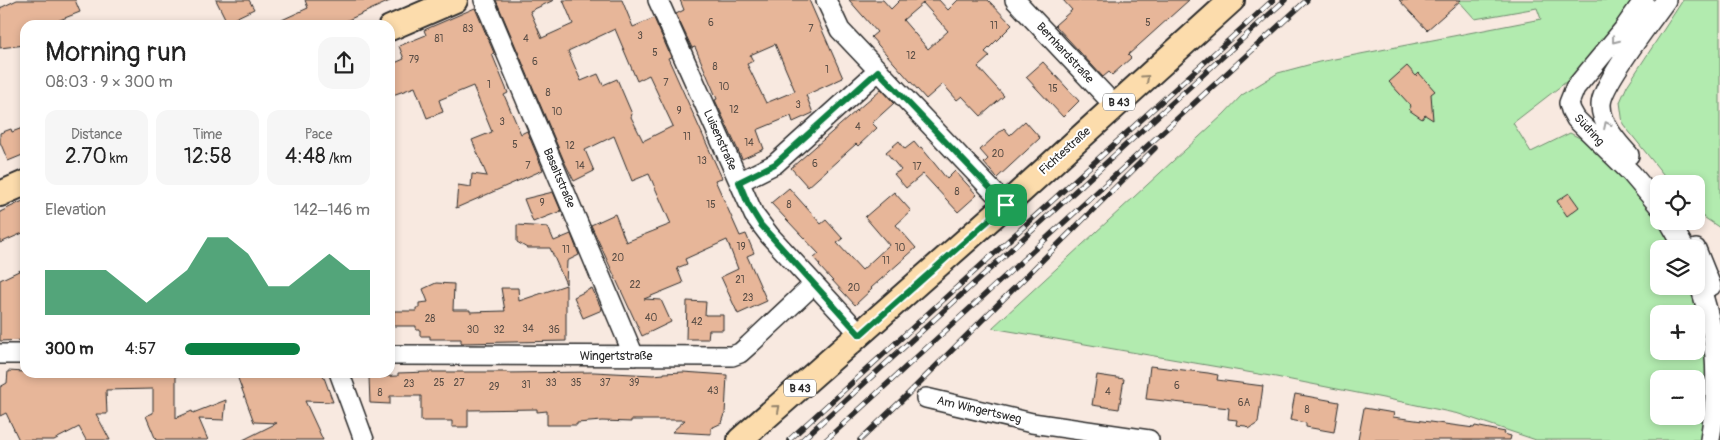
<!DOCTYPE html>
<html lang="en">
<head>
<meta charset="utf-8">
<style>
  :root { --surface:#fff; --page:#f6f6f6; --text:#222; --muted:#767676; --accent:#0b8043 }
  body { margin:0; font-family:Pangolin,sans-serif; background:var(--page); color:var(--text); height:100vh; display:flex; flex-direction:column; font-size:19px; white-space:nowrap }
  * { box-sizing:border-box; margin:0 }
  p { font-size:16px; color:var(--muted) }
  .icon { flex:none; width:28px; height:28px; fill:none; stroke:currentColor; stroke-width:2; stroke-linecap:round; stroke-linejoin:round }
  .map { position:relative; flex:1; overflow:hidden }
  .panel { position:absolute; left:20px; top:20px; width:375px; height:358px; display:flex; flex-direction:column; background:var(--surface); border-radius:15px; box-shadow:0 2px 8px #0003 }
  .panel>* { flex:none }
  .tools { position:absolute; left:1650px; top:175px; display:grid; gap:10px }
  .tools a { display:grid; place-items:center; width:55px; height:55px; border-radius:10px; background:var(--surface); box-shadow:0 2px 8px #0003; font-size:25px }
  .pin { position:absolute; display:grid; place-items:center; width:42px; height:42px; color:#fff; margin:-21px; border-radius:10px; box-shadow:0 2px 8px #0006 }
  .round { display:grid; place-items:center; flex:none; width:52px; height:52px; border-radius:15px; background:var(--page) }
  .summary { display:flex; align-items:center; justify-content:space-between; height:85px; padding:0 25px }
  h1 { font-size:28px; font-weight:600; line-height:38px }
  .stats { display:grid; grid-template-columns:repeat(3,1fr); gap:8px; height:85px; padding:5px 25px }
  .stats div { display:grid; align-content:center; border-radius:12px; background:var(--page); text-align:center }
  .stats b { font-size:21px; font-weight:600 }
  .stats small { font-size:14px; font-weight:400 }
  .stats p { font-size:14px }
  .chart { height:140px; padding:10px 25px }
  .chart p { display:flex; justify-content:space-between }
  .chart svg { width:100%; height:90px; margin-top:5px; fill:var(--accent); opacity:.7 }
  ul { padding:0 25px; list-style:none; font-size:16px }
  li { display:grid; grid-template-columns:80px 60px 1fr; align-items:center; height:38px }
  li i { height:12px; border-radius:6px; background:var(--accent) }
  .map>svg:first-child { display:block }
</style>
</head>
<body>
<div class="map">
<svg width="1720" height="440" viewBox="0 0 1720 440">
  <rect width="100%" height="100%" fill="#f8e9e0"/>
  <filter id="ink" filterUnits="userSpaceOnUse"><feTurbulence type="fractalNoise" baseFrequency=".02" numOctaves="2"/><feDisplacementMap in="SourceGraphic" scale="10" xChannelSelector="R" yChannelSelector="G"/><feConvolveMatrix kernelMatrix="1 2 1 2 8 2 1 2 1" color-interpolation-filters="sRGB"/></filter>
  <g filter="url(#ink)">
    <path fill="#b2ebaf" stroke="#6e8b6d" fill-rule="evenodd" d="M1458,0h179l-62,75 -62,48 18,29 39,-19 33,17 49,56 7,9v6h4l15,28h-19v37h35l16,70 -8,84h-166l-77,-26 -71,-15 -112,-22 -284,-49 232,-214 18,-19 36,-22 41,-11 222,-43 -4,-11 -62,11zM1659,314h37v37h-37zM1659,379h37v37h-37z
      M1683,0h37v228l-24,-16v-28h-25l-48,-60 -3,-22 7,-16z"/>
    <path fill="#e7b699" stroke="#2b2b2b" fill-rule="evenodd" d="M17,0h58l5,12 -33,13h-22v20l-25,3v-40z
      M216,0h33l5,9 -27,13z
      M305,0h87l-55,25h-66l37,-17z
      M496,0h58l-24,11 12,27 31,-14 -10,-24h59l11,27 21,-9 17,39 -3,1 54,120 -7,2 25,56 6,-2 8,19 -7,3 20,45 -29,13 -17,-37 17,-8 -11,-29 -42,19 2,5 -10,4 6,15 -39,16 17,1 10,22 -29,14 -51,-111 24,-11 11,28 45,-18 -22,-50 -17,7 -18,-45 -29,14 9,21 -20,10 -10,-20zM615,29l22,52 12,-6 24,51 -30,15 -12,-24 1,-3 -15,-35 -14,6 -5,-11 -17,7 -13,-30z
      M680,0h129l34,78 -37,17 7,18 -20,9 -2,-6 -34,14 7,19 -22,10 -27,-59 2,-1 -22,-52 -3,1 -16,-34 8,-4zM775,44l20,47 -29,12 -19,-39 6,-3 -3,-6z
      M849,0h34l8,9 9,-9h39l9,10 10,-10h30l24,25 -27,27 5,4 -12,11 26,29 -23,20 -19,-20 -5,4 -14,-16 -17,15 -55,-62 6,-5zM923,3l25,28 -20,18 -25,-29z
      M1063,0h126l-61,55 3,3 -19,17 -3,-3 -6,5 -48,-52 17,-15z
      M1399,0h62l-34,30z
      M475,8l19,45 -2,1 16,39 -4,2 17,39 6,-3 16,39 -87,38 2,-23 13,2 1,-13 15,2 -15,-36 20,-8 -19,-46 -34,14 4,12 -16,6 -12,-31 -25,9v-31l14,-6 -5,-13 27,-11 -2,-5z
      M1043,62l36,39 -16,16 -37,-40z
      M1407,66l9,10 3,-3 16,18 -4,3 2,26 -8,-5 -3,4 -13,-9 2,-4 -22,-24z
      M881,89l13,14 -22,20 5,5 -19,18 -2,-2 -48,43 -17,-19z
      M1025,121l15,17 -43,40 -13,-15 4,-4 -8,-9 24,-22 6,7z
      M25,127v27l-17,7 -8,-19v-9l11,-4 1,3z
      M899,141l6,8 9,-7 5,6 2,-1 26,32 8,-8 22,24 -19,17 -35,-38 -17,14 -12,-14 7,-4 -15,-18z
      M789,188l32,36 5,-4 17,19 -6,4 25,27 27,-25 -24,-28 29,-25 17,19 -15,14 20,23 -45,40 1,1 -17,16 -36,-39 1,-1 -6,-7 5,-4 -48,-51z
      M553,192l8,19 -28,11 -9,-23z
      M1569,193l10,14 -12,9 -10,-15z
      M25,200v32l-25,11v-31z
      M517,225l31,2 6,14 17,-7 8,21 -12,6 -1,23 -16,-36h-23l-10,-6z
      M25,268v72l-25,1v-61z
      M436,283l18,1 -1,26h17v2l35,-1 -4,-23h17l1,13 47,-16v56l-105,2v-4h-31v-3h-10v-6h-4v-4h-22v-15h22v-3h3v-5l9,-1 -5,-13z
      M592,288l10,22 -19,8 -9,-21z
      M687,301l19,1 -1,13h18v15h-14l-1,9h-22z
      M1150,366l58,7 10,2 -1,5 46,6 -5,37 -9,6 -3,-3 -10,-1 1,-5 -9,-1 1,-11 -83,-9z
      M8,371l17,1h151v46l16,-7 1,2 33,-13 -2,20 -25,-1 9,21h-52l-10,-24 7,-3v-24l-47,1 1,24h-11l14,26h-24l-7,-13 -25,13h-35l-13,-27 -6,3v-29l7,-4z
      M263,372h59l11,30 -28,-1 18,39h-80l34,-17 -23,-1 -18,-49 27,2z
      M428,372h79v1l87,-1 59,3 11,-1v-1l19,-1 44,3 -2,39 -3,9 -11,5v6l-39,-2 13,-12h-54v2l-29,-1 -25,2v2h-30v-14l-10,1v-3l-69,1v17h-16v-6h-31v-25h-31v8l-20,-1 -1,-26 29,-1v-3z
      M1097,375l27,4 -5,30 -27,-4z
      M1295,394l44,8 -5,30 -28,-5v-4l-16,-3z
      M1364,408l30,5 -1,4 81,11 1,-2 30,6 -1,2 7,2 -1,4h-152z"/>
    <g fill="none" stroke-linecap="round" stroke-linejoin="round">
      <g stroke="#2b2b2b" stroke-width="22">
        <path id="minor" d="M484,0l150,356
          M658,0l96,215 16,21 91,99
          M826,0l14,30 166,175
          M1015,0l100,106
          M1644,0l-21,30 -48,58 -6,15 2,7 5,9 55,54 28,33
          M1629,155c-12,-13 -28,-31 -28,-50 0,-21 51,-85 65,-105
          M739,182l36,-18 103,-93
          M1669,221l16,28
          M1696,249l15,37
          M1696,275c22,59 24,103 14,165
          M0,354h25
          M390,355l342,1 8,-3 9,-8 65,-61
          M339,372l25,68
          M926,398l106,25 117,17"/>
      </g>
      <g stroke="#2b2b2b" stroke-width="28">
        <path id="major" d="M390,28l65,-28
          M0,194l25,-11
          M740,440l266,-235 226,-205"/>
      </g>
      <use href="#minor" stroke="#fff" stroke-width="19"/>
      <use href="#major" stroke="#fcdcac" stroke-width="24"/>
      <g stroke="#2b2b2b" stroke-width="5.5">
        <path id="rail" d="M789,440l484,-440
          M802,440l483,-440
          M826,440l481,-440
          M860,440l41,-39 254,-253"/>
      </g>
      <use href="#rail" stroke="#fff" stroke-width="4" stroke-dasharray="11" stroke-linecap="butt"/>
    </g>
    <defs><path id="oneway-chevron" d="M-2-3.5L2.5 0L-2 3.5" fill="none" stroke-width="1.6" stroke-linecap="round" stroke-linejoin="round" transform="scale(1.25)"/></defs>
    <g stroke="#a0a0a0">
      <use href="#oneway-chevron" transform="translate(1615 40) rotate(128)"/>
      <use href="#oneway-chevron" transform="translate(1607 125) rotate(-116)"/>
    </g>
    <g stroke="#94846c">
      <use href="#oneway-chevron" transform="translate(1146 78) rotate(-42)"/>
      <use href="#oneway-chevron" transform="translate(777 408) rotate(-41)"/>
    </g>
  </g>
  <g fill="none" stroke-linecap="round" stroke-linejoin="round" filter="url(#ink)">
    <g stroke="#fff" stroke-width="10">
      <path id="route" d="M878,71l128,134 -146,130 -99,-110 -13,-21 -9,-22 36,-18z"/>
    </g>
    <use href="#route" stroke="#0b8043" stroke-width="6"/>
  </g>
  <g text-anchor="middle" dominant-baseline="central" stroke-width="4" stroke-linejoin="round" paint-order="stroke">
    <g font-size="10" fill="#5a4e46">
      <text x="711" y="23">6</text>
      <text x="1148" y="23">5</text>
      <text x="994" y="26">11</text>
      <text x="468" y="29">83</text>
      <text x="811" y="29">7</text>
      <text x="640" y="36">3</text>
      <text x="439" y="39">81</text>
      <text x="526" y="39">4</text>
      <text x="655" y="53">5</text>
      <text x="911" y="56">12</text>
      <text x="414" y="60">79</text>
      <text x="535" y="62">6</text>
      <text x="715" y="67">8</text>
      <text x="827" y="70">1</text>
      <text x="666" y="83">7</text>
      <text x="489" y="85">1</text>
      <text x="724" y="87">10</text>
      <text x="1053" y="89">15</text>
      <text x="548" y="93">8</text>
      <text x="798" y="105">3</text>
      <text x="734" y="110">12</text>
      <text x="679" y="111">9</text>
      <text x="557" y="112">10</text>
      <text x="502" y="122">3</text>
      <text x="858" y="127">4</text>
      <text x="687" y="137">11</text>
      <text x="749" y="143">14</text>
      <text x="515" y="145">5</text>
      <text x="570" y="146">12</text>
      <text x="998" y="154">20</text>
      <text x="702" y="161">13</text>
      <text x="815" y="164">6</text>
      <text x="528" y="166">7</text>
      <text x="580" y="166">14</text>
      <text x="917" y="167">17</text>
      <text x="957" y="192">8</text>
      <text x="542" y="203">9</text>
      <text x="711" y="205">15</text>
      <text x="789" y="205">8</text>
      <text x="741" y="247">19</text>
      <text x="900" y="248">10</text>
      <text x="566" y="250">11</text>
      <text x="618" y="258">20</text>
      <text x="886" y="261">11</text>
      <text x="740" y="280">21</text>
      <text x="635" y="285">22</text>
      <text x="854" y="288">20</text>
      <text x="748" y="298">23</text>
      <text x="651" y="318">40</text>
      <text x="430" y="319">28</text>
      <text x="697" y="322">42</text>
      <text x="528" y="329">34</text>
      <text x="473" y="330">30</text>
      <text x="499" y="330">32</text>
      <text x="554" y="330">36</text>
      <text x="439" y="383">25</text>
      <text x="459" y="383">27</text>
      <text x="551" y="383">33</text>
      <text x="576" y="383">35</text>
      <text x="605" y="383">37</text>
      <text x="634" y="383">39</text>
      <text x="409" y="384">23</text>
      <text x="526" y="385">31</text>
      <text x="1177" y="386">6</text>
      <text x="494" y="387">29</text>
      <text x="713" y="391">43</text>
      <text x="1108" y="392">4</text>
      <text x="380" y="393">8</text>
      <text x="1244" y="403">6A</text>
      <text x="1307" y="410">8</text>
    </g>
    <g fill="#fff" stroke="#6b6b6b" stroke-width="1">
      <rect x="1103" y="93.5" width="32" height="17" rx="4"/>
      <rect x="784" y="379.5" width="32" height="17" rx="4"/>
    </g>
    <g font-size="11" font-weight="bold" fill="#2b2b2b">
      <text x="1119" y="102">B 43</text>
      <text x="800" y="388">B 43</text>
    </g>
    <g font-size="12" fill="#2b2b2b" stroke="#fff">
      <text transform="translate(1065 53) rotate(47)">Bernhardstraße</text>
      <text transform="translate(1589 130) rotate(47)">Südring</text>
      <text transform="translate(720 140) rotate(66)">Luisenstraße</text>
      <text transform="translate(1065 151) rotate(-42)">Fichtestraße</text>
      <text transform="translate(559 178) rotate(67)">Basaltstraße</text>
      <text x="616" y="356">Wingertstraße</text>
      <text transform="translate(979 410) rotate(13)">Am Wingertsweg</text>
    </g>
  </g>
</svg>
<div class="tools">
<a><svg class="icon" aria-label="locate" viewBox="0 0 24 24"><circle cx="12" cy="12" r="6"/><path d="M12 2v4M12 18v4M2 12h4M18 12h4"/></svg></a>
<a><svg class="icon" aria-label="layers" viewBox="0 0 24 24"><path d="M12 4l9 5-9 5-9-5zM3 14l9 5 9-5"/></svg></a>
<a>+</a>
<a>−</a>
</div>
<div class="pin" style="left:1006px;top:205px;background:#1e9e55"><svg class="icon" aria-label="arrive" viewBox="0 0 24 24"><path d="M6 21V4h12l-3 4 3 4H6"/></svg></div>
<section class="panel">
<div class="summary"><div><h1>Morning run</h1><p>08:03 · 9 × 300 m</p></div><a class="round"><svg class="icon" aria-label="share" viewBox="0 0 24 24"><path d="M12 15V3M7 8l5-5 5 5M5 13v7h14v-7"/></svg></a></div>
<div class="stats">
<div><p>Distance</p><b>2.70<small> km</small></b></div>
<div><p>Time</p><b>12:58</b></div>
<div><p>Pace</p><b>4:48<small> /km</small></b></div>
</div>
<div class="chart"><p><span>Elevation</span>142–146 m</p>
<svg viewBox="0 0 160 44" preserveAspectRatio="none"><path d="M0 44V22L10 22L20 22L30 22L40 30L50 38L60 30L70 22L80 6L90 6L100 14L110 30L120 30L130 22L140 14L150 22L160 22V44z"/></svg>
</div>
<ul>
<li><b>300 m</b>4:57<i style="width:62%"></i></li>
</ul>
</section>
</div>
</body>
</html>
